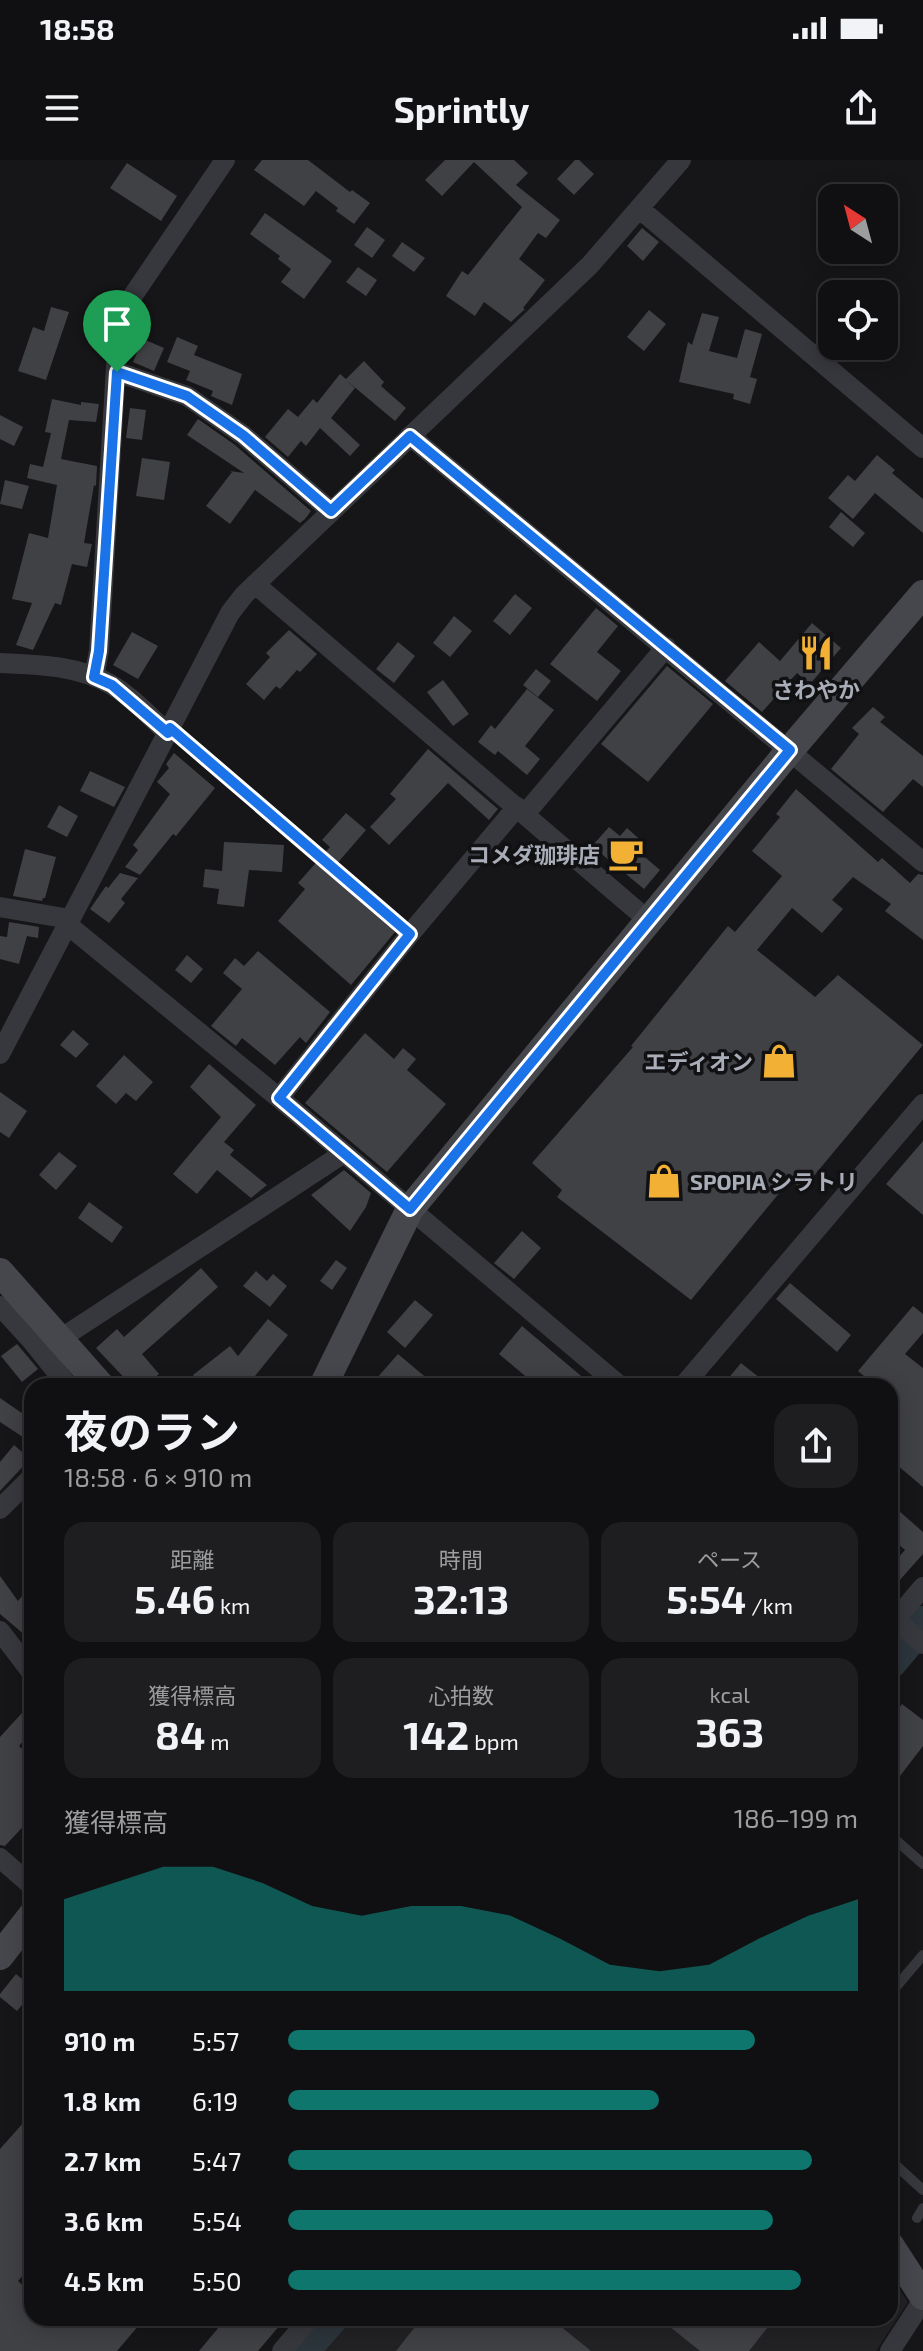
<!DOCTYPE html>
<html lang="ja">
<head>
<meta charset="utf-8">
<style>
  :root { --surface:#101012; --page:#1e1e20; --text:#f1f3f6; --muted:#9c9d9f; --line:#303032; --accent:#0f766e }
  body { margin:0; font-family:"Exo 2","Noto Sans JP",sans-serif; background:var(--page); color:var(--text); height:100vh; display:flex; flex-direction:column; font-size:30px; white-space:nowrap }
  * { box-sizing:border-box; margin:0 }
  p { font-size:26px; color:var(--muted) }
  .icon { flex:none; width:44px; height:44px; fill:none; stroke:currentColor; stroke-width:2; stroke-linecap:round; stroke-linejoin:round }
  .map { position:relative; flex:1; overflow:hidden }
  .panel { position:absolute; left:24px; top:1218px; width:874px; height:948px; display:flex; flex-direction:column; background:var(--surface); border-radius:24px; box-shadow:0 4px 20px #0003,0 0 0 2px var(--line) }
  .panel>* { flex:none }
  .needle { width:52px; rotate:324deg }
  .buttons { position:absolute; left:818px; top:24px; display:grid; gap:16px }
  .buttons a { display:grid; place-items:center; width:80px; height:80px; border-radius:16px; background:var(--surface); box-shadow:0 4px 20px #0003,0 0 0 2px var(--line); font-size:40px }
  .pin { position:absolute; display:grid; place-items:center; width:68px; height:68px; color:#fff; margin:-82px -34px; border-radius:50% 50% 50% 0; rotate:-45deg; box-shadow:0 0 8px #0007 }
  .pin .icon { rotate:45deg }
  .round { display:grid; place-items:center; flex:none; width:84px; height:84px; border-radius:24px; background:var(--page) }
  .headline { display:flex; align-items:center; justify-content:space-between; height:136px; padding:0 40px }
  h1 { font-size:44px; font-weight:700; line-height:60px }
  .figures { display:grid; grid-template-columns:repeat(3,1fr); gap:12px; height:136px; padding:8px 40px }
  .figures div { display:grid; align-content:center; border-radius:20px; background:var(--page); text-align:center }
  .figures b { font-size:40px; font-weight:700 }
  .figures small { font-size:22px; font-weight:400 }
  .figures p { font-size:22px }
  .chart { height:224px; padding:16px 40px }
  .chart p { display:flex; justify-content:space-between }
  .chart svg { width:100%; height:144px; margin-top:8px; fill:var(--accent); opacity:.7 }
  ul { padding:0 40px; list-style:none; font-size:26px }
  li { display:grid; grid-template-columns:128px 96px 1fr; align-items:center; height:60px }
  li i { height:20px; border-radius:10px; background:var(--accent) }
  .status { display:flex; justify-content:space-between; align-items:center; height:56px; padding:0 40px; background:var(--surface); direction:ltr }
  .status svg { height:22px; fill:currentColor }
  header { display:flex; justify-content:space-between; align-items:center; height:104px; padding:0 40px; background:var(--surface); font-size:36px; font-weight:700 }
  .map>svg:first-child { display:block }
</style>
</head>
<body>
<div class="status"><b>18:58</b><svg viewBox="0 0 49 12"><path d="M0 12V9h3v3zM5 12V6h3v6zM10 12V3h3v9zM15 12V0h3v12zM26 1h20v11H26zM47 4h2v5h-2z"/></svg></div>
<header><svg class="icon" aria-label="menu" viewBox="0 0 24 24"><path d="M4 6h16M4 12h16M4 18h16"/></svg>Sprintly<svg class="icon" aria-label="share" viewBox="0 0 24 24"><path d="M12 15V3M7 8l5-5 5 5M5 13v7h14v-7"/></svg></header>
<div class="map">
<svg width="923" height="2191" viewBox="0 0 923 2191">
  <rect width="100%" height="100%" fill="#161618"/>
  <path fill="#222225" d="M890,2115l18,27 -32,49h-556l29,-33h541z"/>
  <g fill="none" stroke-linecap="round" stroke-linejoin="round">
    <path stroke="#2c353c" stroke-width="34" d="M890,1502l33,-39
      M302,2191l29,-33"/>
  </g>
  <path fill="#404145" d="M262,0h46l42,32 2,-2 18,13 -16,21 -18,-13 2,-3 -22,-17 -12,15 -50,-36z
    M445,0h69l14,13 -12,12 44,35 -14,18 -8,-5 -19,26 26,21 -22,28 2,1 -14,13 -27,-20 -9,14 -29,-20 16,-25 6,4 54,-68 -48,-45 -32,34 -17,-16z
    M575,0h4l15,14 -20,21 -17,-16z
    M127,3l50,33 -16,25 -51,-33z
    M265,53l67,48 -28,38 -23,-17 10,-13 -13,-10 2,-3 -30,-22z
    M367,67l18,13 -13,18 -18,-13z
    M642,68l17,14 -16,19 -16,-15z
    M402,82l23,16 -11,14 -22,-16z
    M358,107l19,13 -11,16 -20,-14z
    M51,147l18,5 -23,68 -28,-9 15,-44 11,4z
    M649,150l17,14 -22,27 -17,-14z
    M702,153l17,4 -10,34 28,7 8,-29 17,5 -12,43 7,2 -7,25 -17,-5 1,-5 -55,-12 9,-40 4,3z
    M177,177l21,9 -4,9 48,19 -10,31 -21,-9 2,-5 -27,-11 4,-9 -23,-9z
    M143,179l21,9 -10,23 -21,-9z
    M364,201l20,21 -3,4 25,22 -11,13 -49,-41 9,8 -24,30 29,27 -10,11 -30,-28 -14,18 -5,-5 -13,16 -23,-20 23,-28 10,8 15,-18 4,4 23,-29 6,5z
    M52,239l29,6v-3l18,2 -3,18 -27,-2 -8,39 36,7 -1,20 -2,-1 -10,58 8,1 -5,23 -15,-3 -11,41 -6,-2 -22,47 -17,-5 16,-42 -20,-4 17,-66 19,5 9,-53 -30,-7 3,-14 13,3 8,-34 -6,-1z
    M130,248l16,2 -4,30 -16,-2z
    M0,255l23,12 -9,19 -14,-7z
    M198,259l37,26 76,66 -6,8 -5,4 -45,-33 -25,34 -24,-18 26,-34 -2,-1 14,2 -57,-38z
    M877,295l18,15 -3,3 31,26v34l-48,-40 -22,26 -25,-21 20,-23 7,6z
    M142,298l28,4 -6,38 -28,-4z
    M5,320l24,6 -7,23 -22,-5z
    M841,352l24,21 -12,14 -24,-20z
    M515,434l17,14 -22,27 -17,-14z
    M596,448l22,18 -21,26 24,19 -24,30 -47,-37z
    M454,456l18,15 -22,26 -17,-14z
    M812,463l29,25 -31,36 -13,-11 -35,39 -37,-31 34,-39 21,19z
    M289,470l28,24 -17,18 -3,-2 -17,19 -4,-3 -12,14 -18,-16 24,-27 -4,-4z
    M132,472l26,14 -20,33 -25,-14z
    M398,482l17,14 -21,27 -18,-14z
    M667,506l46,38 -65,78 -47,-38z
    M536,509l15,12 -13,16 -15,-12z
    M443,520l26,34 -16,12 -26,-34z
    M527,529l27,21 -29,36 15,13 -13,16 -29,-24 -3,4 -17,-13 13,-17 4,4z
    M873,547l12,10 -5,5 43,34v31l-10,-8 -30,33 -52,-43 28,-35 -7,-6z
    M428,589l70,60 -9,11 -41,-37 -59,62 -19,-18 26,-28 -6,-5z
    M174,593l41,35 -39,48 -3,-2 -33,41 -15,-8 13,-17 -5,-5 37,-51 -13,-12 12,-14 -3,-4z
    M90,611l35,16 -11,20 -34,-16z
    M796,629l82,73 4,-4 28,25 8,-9 5,1v65l-38,-29 6,-7 -38,-27 -21,23 11,9 -21,24 -30,-25 -35,42 58,47 23,-22 85,70 -121,145 -12,-10 -99,120 -134,-103 5,-7 -30,-27 101,-116 -2,-1 97,-120 7,6 47,-56 -30,-25 28,-34 -4,-3z
    M59,645l19,11 -11,21 -20,-10z
    M346,653l20,17 -38,44 67,58 -44,53 -73,-64 27,-32 -7,-6 32,-36 -8,-7z
    M609,667l11,9 7,-8 19,17 -6,8 20,17 -16,19 -52,-43z
    M224,682l60,3 -2,27 -33,-2 -5,37 -27,-3 2,-15 -16,-2 2,-18 17,2z
    M25,689l31,8 -11,41h-2l-1,3 -29,-5z
    M120,713l18,5 -17,21 4,4 -16,20 -19,-14 16,-23 2,2z
    M9,762l30,5 -1,11 -11,-2 -8,28 -19,-5v-23l7,1z
    M258,791l72,61 -24,31 -6,-6 -25,28 -33,-27 -6,8 -25,-20 31,-37 -19,-16 12,-15 9,8z
    M187,795l16,14 -12,14 -16,-13z
    M73,870l16,14 -13,14 -16,-13z
    M365,873l29,26 9,-11 13,11 -9,11 39,34 -59,68 -82,-69z
    M124,895l29,27 -17,19 -10,-8 -10,11 -20,-18z
    M209,904l47,41 -32,37 10,8 -4,5 37,30 -16,13 -34,-28 -20,24 -24,-20 48,-57 -31,-30z
    M0,932l27,19 -18,27 -9,-6z
    M923,981v74l-37,-31z
    M59,992l18,14 -21,24 -17,-15z
    M344,1010l27,23 -5,14 -16,24 -39,-36z
    M89,1042l34,25 -11,16 -34,-25z
    M522,1071l19,17 -27,31 -20,-16z
    M336,1100l11,8 -15,22 -12,-9z
    M201,1108l17,19 -76,67 17,20 -14,12h-13l-36,-38 21,-19 7,8z
    M256,1111l11,10 6,-7 14,12 -17,21 -27,-21z
    M790,1123l61,52 -14,17 -61,-53z
    M415,1140l18,15 -28,33 -18,-16z
    M913,1146l10,8v19l-18,21 18,14v119l-33,-28v-73h-14l-18,-15z
    M268,1159l20,16 -41,51h-46l-8,-11 37,-29 8,10z
    M522,1166l71,60h-56l-38,-32z
    M17,1184l21,25 -16,13 -21,-26z
    M398,1194l38,32h-66z
    M741,1203l29,23h-48z
    M0,1238l32,22v23l-32,-21z
    M14,1285l16,14 -30,32v-29z
    M890,1343l33,29v22l-33,37v-24l15,-17 -15,-13z
    M0,1416l18,25 14,-17v57l-32,-27z
    M32,1542v29l-13,15 13,12v59l-27,29 -5,-1v-108z
    M902,1544l21,16v26l-33,43v-68z
    M16,1814l16,13v6l-15,18 -17,-14v-3z
    M32,1953v152l-14,16 14,13v24h113l-28,33h-117v-202z
    M208,2158h78l-28,33h-59l20,-24z
    M422,2158h142l-5,7 32,26h-195z
    M659,2158h116l-26,33h-49z"/>
  <g fill="none" stroke-linecap="round" stroke-linejoin="round">
    <path stroke="#3d3f44" stroke-width="3" stroke-dasharray="4 6" stroke-linecap="butt" d="M185,581l210,180"/>
    <path stroke="#37383d" stroke-width="10" d="M890,1675l33,29
      M890,1834l33,-39
      M890,2000l33,30
      M917,2058l6,-10"/>
    <path stroke="#37383d" stroke-width="20" d="M640,49l283,239
      M117,212l70,24 56,39 88,76
      M410,276l513,426
      M255,424l394,337
      M0,503c38,2 76,2 110,21 20,11 41,34 58,49
      M94,517l5,-26 20,-335 106,-156
      M525,654l141,-167
      M0,747l70,12
      M68,765l211,173 341,288
      M0,894l230,-441 14,-18 346,-330 91,-105
      M279,938l131,-164 107,-127
      M0,1146l32,35 36,45
      M60,1179l284,-186
      M683,1226l240,-282
      M0,1349l32,-32
      M890,1455l33,29
      M890,1466l33,-39
      M0,1471l32,42
      M0,1698l32,28
      M282,2191l28,-33
      M890,2191l33,-51"/>
    <path stroke="#45474d" stroke-width="28" d="M0,1112l101,114
      M323,1226l87,-177 380,-459 133,-156
      M0,1796l32,-41
      M890,2085l33,51"/>
  </g>
  <g fill="none" stroke-linecap="round" stroke-linejoin="round">
    <g stroke="#fff" stroke-width="16">
      <path id="route" d="M117,212l70,24 56,39 88,76 79,-75 380,314 -380,459 -131,-111 131,-164 -240,-206 -2,5 -56,-48 -18,-8 5,-26z"/>
    </g>
    <use href="#route" stroke="#1a73e8" stroke-width="10"/>
  </g>
  <defs>
    <g id="restaurant-bare" transform="scale(2.76)"><path d="M-5-6h1v4h1v-4h1v4h1v-4h1v5L-1.5 .5V6h-2V.5L-5-1ZM5-6V6H3V1.5H1.5Q1.5-4 5-6Z" fill="#f2b134" stroke="#111113" stroke-width="2.5" paint-order="stroke"/></g>
    <g id="cafe-bare" transform="scale(2.76)"><path d="M-5.5-4.5H6V0H3Q3 3.5 0 3.5H-2.5Q-5.5 3.5-5.5 0ZM3-3.2v2h1.7v-2ZM-6 4.5H4V6H-6Z" fill="#f2b134" stroke="#111113" stroke-width="2.5" paint-order="stroke"/></g>
    <g id="shop-bare" transform="scale(2.76)"><path d="M-5-2.5h2.3a2.7 3.5 0 0 1 5.4 0H5L5.5 6h-11ZM-1.5-2.5h3a1.5 2.3 0 0 0-3 0Z" fill="#f2b134" stroke="#111113" stroke-width="2.5" paint-order="stroke"/></g>
  </defs>
  <g fill-rule="evenodd">
    <use href="#restaurant-bare" x="816" y="493"/>
    <use href="#cafe-bare" x="626" y="694"/>
    <use href="#shop-bare" x="779" y="901"/>
    <use href="#shop-bare" x="664" y="1021"/>
  </g>
  <g text-anchor="middle" dominant-baseline="central" stroke-width="7" stroke-linejoin="round" paint-order="stroke">
    <g font-size="22" font-weight="bold" fill="#a8adb8" stroke="#111113" text-anchor="end">
      <text x="816" y="529" text-anchor="middle">さわやか</text>
      <text x="600" y="694">コメダ珈琲店</text>
      <text x="753" y="901">エディオン</text>
      <text x="690" y="1021" text-anchor="start">SPOPIA シラトリ</text>
    </g>
  </g>
</svg>
<div class="buttons">
<a><svg class="needle" viewBox="-14 -14 28 28"><path d="M0-13l5 13h-10z" fill="#e53935"/><path d="M0 13l5-13h-10z" fill="#9c9d9f"/></svg></a>
<a><svg class="icon" aria-label="locate" viewBox="0 0 24 24"><circle cx="12" cy="12" r="6"/><path d="M12 2v4M12 18v4M2 12h4M18 12h4"/></svg></a>
</div>
<div class="pin" style="left:117px;top:212px;background:#1e9e55"><svg class="icon" aria-label="arrive" viewBox="0 0 24 24"><path d="M6 21V4h12l-3 4 3 4H6"/></svg></div>
<section class="panel">
<div class="headline"><div><h1>夜のラン</h1><p>18:58 · 6 × 910 m</p></div><a class="round"><svg class="icon" aria-label="share" viewBox="0 0 24 24"><path d="M12 15V3M7 8l5-5 5 5M5 13v7h14v-7"/></svg></a></div>
<div class="figures">
<div><p>距離</p><b>5.46<small> km</small></b></div>
<div><p>時間</p><b>32:13</b></div>
<div><p>ペース</p><b>5:54<small> /km</small></b></div>
</div>
<div class="figures">
<div><p>獲得標高</p><b>84<small> m</small></b></div>
<div><p>心拍数</p><b>142<small> bpm</small></b></div>
<div><p>kcal</p><b>363</b></div>
</div>
<div class="chart"><p><span>獲得標高</span>186–199 m</p>
<svg viewBox="0 0 160 44" preserveAspectRatio="none"><path d="M0 44V16L10 11L20 6L30 6L40 11L50 18L60 21L70 18L80 18L90 21L100 28L110 36L120 38L130 36L140 28L150 21L160 16V44z"/></svg>
</div>
<ul>
<li><b>910 m</b>5:57<i style="width:82%"></i></li>
<li><b>1.8 km</b>6:19<i style="width:65%"></i></li>
<li><b>2.7 km</b>5:47<i style="width:92%"></i></li>
<li><b>3.6 km</b>5:54<i style="width:85%"></i></li>
<li><b>4.5 km</b>5:50<i style="width:90%"></i></li>
</ul>
</section>
</div>
</body>
</html>
